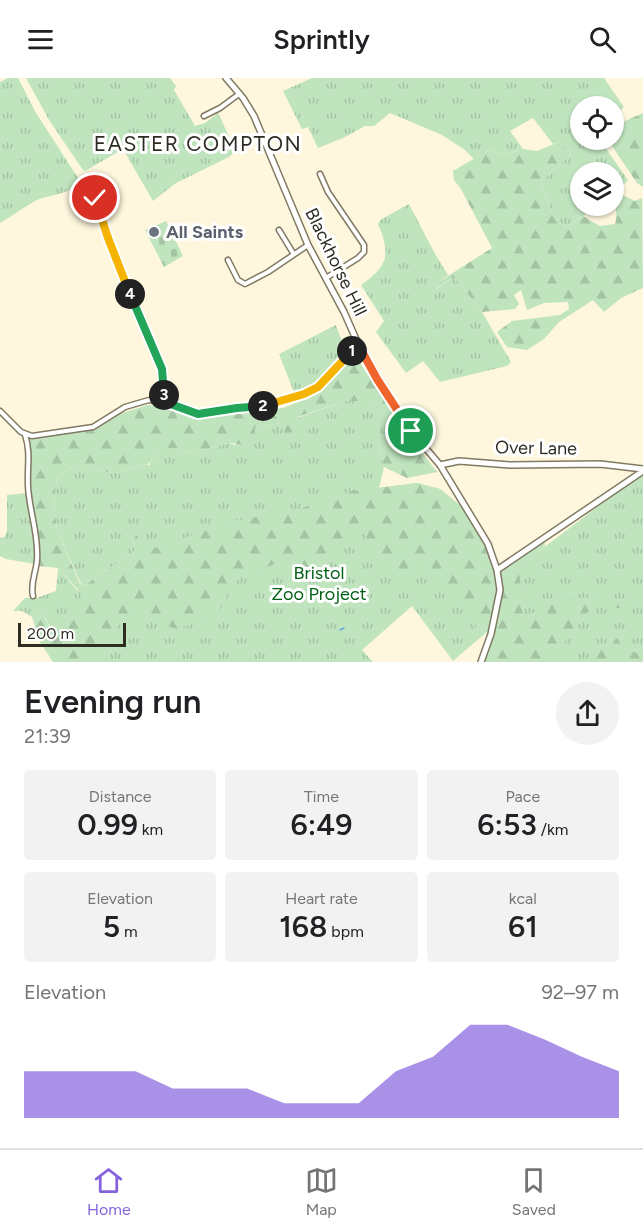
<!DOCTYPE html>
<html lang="en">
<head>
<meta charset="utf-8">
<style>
  :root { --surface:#fff; --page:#f2f2f2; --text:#202124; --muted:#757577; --line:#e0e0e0; --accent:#8663de }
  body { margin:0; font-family:Figtree,sans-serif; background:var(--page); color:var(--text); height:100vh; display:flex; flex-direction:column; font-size:22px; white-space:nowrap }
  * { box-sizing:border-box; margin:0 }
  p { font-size:20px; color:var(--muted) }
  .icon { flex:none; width:33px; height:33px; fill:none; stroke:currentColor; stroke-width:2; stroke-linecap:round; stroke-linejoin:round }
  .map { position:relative; height:584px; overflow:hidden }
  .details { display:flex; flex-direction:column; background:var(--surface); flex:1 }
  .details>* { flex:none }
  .fabs { position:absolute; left:570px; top:18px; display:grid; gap:12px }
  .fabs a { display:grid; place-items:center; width:54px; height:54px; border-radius:50%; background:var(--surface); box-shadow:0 2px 4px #0004; font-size:30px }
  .scale { position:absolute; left:18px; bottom:15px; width:108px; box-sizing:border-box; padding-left:6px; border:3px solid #2f2c23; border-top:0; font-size:16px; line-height:21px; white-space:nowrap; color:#2f2c23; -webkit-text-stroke:4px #fff; paint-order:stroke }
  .pin { position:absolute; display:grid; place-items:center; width:51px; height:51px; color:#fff; margin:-26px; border:3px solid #fff; border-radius:50%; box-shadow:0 2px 6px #0007 }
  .km { position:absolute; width:30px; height:30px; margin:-15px; border-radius:50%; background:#222; color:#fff; font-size:16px; line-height:30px; text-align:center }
  .round { display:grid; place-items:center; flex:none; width:63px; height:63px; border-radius:32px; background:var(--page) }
  .head { display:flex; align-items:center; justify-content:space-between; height:102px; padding:0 24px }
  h1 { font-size:33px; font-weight:600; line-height:45px }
  .stats { display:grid; grid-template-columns:repeat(3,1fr); gap:9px; height:102px; padding:6px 24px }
  .stats div { display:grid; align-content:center; border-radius:6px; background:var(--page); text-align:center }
  .stats b { font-size:30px; font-weight:600 }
  .stats small { font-size:16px; font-weight:400 }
  .stats p { font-size:16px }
  .chart { height:168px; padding:12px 24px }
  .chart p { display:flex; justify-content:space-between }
  .chart svg { width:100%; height:108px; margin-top:6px; fill:var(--accent); opacity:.7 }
  header { display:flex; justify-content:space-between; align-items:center; height:78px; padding:0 24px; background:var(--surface); font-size:27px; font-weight:600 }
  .tabs { display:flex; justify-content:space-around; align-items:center; height:84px; border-top:2px solid var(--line); background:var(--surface); font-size:16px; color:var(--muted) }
  .tabs a { display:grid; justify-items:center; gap:3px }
  .tabs .active { color:var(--accent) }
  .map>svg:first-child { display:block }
</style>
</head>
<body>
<header><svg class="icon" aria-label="menu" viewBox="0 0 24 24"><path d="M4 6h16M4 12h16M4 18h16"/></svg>Sprintly<svg class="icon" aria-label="search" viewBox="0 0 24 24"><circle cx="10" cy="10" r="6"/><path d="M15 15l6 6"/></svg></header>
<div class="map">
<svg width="643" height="584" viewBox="0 0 643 584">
  <defs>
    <pattern id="grass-tufts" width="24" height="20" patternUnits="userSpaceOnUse" patternTransform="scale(1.5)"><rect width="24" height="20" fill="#bfe4be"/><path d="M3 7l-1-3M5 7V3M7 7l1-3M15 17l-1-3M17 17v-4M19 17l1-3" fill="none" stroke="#a4c4a3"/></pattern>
    <pattern id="forest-firs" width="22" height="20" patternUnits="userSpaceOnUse" patternTransform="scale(1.5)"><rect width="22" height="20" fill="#bfe4be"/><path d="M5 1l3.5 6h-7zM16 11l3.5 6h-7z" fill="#a4c4a3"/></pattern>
    <pattern id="cemetery-stones" width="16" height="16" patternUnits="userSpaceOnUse" patternTransform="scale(1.5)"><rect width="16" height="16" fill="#bfe4be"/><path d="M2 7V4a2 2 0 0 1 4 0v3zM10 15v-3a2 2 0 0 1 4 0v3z" fill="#a4c4a3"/></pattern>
  </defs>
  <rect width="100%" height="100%" fill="#fef7de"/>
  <path fill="url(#grass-tufts)" d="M8,0h10l18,35 44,68c-9,14 -29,13 -43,19 -13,7 -25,16 -37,23v-141z
    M26,0h144l6,8 -2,4 21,36 10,-3 13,-10 18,38 -7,6 -53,26 -23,18 -30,-52 -38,22 -2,-1 -34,-50z
    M312,0h292l20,29 -10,9v-10h-34v34h20l28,40 -14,14v-22h-34v34h18l-32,21 -12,-10 -14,-35 31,-28 -12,-12 -6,2 -20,-26 -23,13 13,18 -19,6 -15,-5 -15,9 -9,-9 -23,-15 -52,-22 -16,13h-9l-22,12 -25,10 -10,-21 -6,2 -19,-38z
    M409,126l25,48 14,23 -15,11 3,3 16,-11 4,1 26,33 29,50 -4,4 -67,16 -17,-21 -17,12 -30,-41 8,-11 -23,-36c27,-19 30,-30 17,-61l2,-4z
    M336,247l9,25 -10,16 -18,20 -19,8 -4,-2 -15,-38z
    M345,323h25l14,20 6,19 -11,14 5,13 -5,21 38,-5 23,6 21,17 35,83 -7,41 -36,31 -41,-55 -50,44 11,12h-302l-30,-51 -9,6 -10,-6h-9l12,-13h11l20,-7 2,-23 20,23 67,-40 -10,-17h-5l5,17 -50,34 -4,-1 -24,-54 -3,-25 3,-29 15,-9 43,6 32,-9 2,2 7,-16 3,-2h16l15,5 39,-10 6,2 19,-18 28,-4z
    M643,398v186h-115l-10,-95 119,-90z
    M28,415l8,61 -1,10 -29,-5 -6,-3v-19l4,1 3,-7v-36z"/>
  <path fill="url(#forest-firs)" d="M643,35v74l-6,-4 -29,-43h6v-14z
    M559,64l12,12 -31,28 14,35 12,10 17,-11 17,10 15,-2c4,-15 -2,-17 -1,-30l2,-2 19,9 7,-3 1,90 -22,10 -17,14 -11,-12 -34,22 -15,17 -17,11 -20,-3 -10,-15 15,-11 48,-6 9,-6 -1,-7 -24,1 -17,7 -6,-20 -7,5 5,9 -4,5 -33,3 -26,-33 -4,-1 -17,11 -3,-3 60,-38 -31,-59 -7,-9 -1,-9 36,-21 15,5 19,-6 14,2z
    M354,276l54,81 29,37 -30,6 -23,-11 -5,-13 11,-14 -6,-19 -14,-20h-25l-48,16 -4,15 -8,1 -3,-10 -27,4v13l-7,5 -19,-2 -39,10 -15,-5h-15l-4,2 -6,13 -35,10 -43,-6 -15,9 -3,29 3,25 23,54 5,1 50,-34 -5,-17 5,-1 11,18 88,-30 59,-10 59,-20 65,-8 23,6 21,17 25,40 9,25 1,18 -7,41 -13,11 -2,-9 2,-7c-8,-9 -16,-22 -25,-30 -12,-10 -23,-2 -21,-25l-4,-4 -13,1 -11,12 -20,-14 -1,-13c-10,-5 -15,-17 -22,-25 -4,4 -5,8 -10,11 -8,6 -19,5 -22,17l-7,2 -14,21 -14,1 -2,-8 -5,-6 -7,-2 -33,12 -13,10 -11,23 -15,12 -30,9 -27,-10h-26l-22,35 -1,8h-47l-13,-20 -8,-25 9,-6 12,22 30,-38 -25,-27 -19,-2 1,-12 -10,-67v-48l61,-9 31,-17 26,-8 21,2 29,12 85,-11 35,-14z
    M544,463l1,5 -26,21 4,50 42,-18 27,-2 33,8 1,3h-34l-14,14 -22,34 -9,6h-63l18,-66 -2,-25z
    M617,560l7,11 19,6v7h-55l9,-14z"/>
  <path fill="url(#cemetery-stones)" d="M166,143l17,35 -19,11 -19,-37z"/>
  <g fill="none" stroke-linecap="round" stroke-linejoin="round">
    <path stroke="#64ade0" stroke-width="1.5" d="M340,552l4,-2"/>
    <g stroke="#807963" stroke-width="7">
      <path id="street" d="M204,38l16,-8 19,-14
        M320,96l8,18 36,53v7l-6,6 -32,20
        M95,120l24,72 43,99 3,33
        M279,152l14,23
        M228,182l10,20 7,4 23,-12 40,-27
        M0,333l21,21 11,4 61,-9 32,-20 24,-7 16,2 33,12 39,-6 26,-2 41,-12 14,-7 23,-26 12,-11 6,-4
        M25,357c6,17 2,33 3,51 1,24 11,49 9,74 -1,13 -7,23 -4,36"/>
    </g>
    <g stroke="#807963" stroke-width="8">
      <path id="secondary" d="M226,0l17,20 11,18 54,129 36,67 15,34 18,33 34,52 29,34 48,79 9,26 3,20 -9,44 -10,28
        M440,387l19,-4 51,4 90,-1 43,5
        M497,492l146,-99"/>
    </g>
    <use href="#street" stroke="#fff" stroke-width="4"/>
    <use href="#secondary" stroke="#fff" stroke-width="5"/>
  </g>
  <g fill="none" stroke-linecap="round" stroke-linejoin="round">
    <g stroke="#fff" stroke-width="12">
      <path id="split-1" d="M352,273l7,-5 18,33 34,52"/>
    </g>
    <g stroke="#fff" stroke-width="12">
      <path id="split-2" d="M263,328l41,-12 14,-7 34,-36"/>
    </g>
    <g stroke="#fff" stroke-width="12">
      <path id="split-3" d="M164,317l1,7 33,12 39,-6 26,-2"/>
    </g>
    <g stroke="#fff" stroke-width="12">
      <path id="split-4" d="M130,216l32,75 2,26"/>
    </g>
    <g stroke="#fff" stroke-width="12">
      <path id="split-5" d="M95,120l13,40 22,56"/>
    </g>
    <use href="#split-1" stroke="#f0652b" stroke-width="8"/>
    <use href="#split-2" stroke="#f5b400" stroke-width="8"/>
    <use href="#split-3" stroke="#22a559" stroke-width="8"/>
    <use href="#split-4" stroke="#22a559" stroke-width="8"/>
    <use href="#split-5" stroke="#f5b400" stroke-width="8"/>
  </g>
  <circle fill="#6b7280" stroke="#fff" stroke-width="2" cx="154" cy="154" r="6"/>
  <g text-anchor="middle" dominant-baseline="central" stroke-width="6" stroke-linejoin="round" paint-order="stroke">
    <g font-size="18" font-weight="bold" fill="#5b616d" stroke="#fff" text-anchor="start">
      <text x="166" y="154">All Saints</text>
    </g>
    <g font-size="18" fill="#2f2c23" stroke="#fff">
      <text transform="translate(336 184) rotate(64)">Blackhorse Hill</text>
      <text transform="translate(536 370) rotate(1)">Over Lane</text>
    </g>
    <g font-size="18" fill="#006015" stroke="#fff">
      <text x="319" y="495">Bristol<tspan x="319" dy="21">Zoo Project</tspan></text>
    </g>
    <g font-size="21" letter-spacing="1.5" fill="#2f2c23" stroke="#fff">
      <text x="198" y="65">EASTER COMPTON</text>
    </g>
  </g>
</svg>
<div class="fabs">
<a><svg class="icon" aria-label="locate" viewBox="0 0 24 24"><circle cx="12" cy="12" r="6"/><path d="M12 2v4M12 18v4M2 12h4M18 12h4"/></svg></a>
<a><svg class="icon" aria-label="layers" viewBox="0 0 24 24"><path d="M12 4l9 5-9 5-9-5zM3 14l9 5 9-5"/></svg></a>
</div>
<div class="scale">200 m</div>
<div class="pin" style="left:411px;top:353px;background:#1e9e55"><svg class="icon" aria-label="arrive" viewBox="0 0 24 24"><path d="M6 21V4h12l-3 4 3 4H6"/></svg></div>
<div class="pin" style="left:95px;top:120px;background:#d93025"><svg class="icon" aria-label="check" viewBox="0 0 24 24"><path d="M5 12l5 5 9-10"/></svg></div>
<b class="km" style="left:352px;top:273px">1</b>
<b class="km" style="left:263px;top:328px">2</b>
<b class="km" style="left:164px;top:317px">3</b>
<b class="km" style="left:130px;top:216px">4</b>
</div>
<section class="details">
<div class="head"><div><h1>Evening run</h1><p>21:39</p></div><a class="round"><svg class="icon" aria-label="share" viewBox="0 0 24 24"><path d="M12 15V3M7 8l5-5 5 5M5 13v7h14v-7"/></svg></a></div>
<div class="stats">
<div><p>Distance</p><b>0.99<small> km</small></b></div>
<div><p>Time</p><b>6:49</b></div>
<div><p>Pace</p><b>6:53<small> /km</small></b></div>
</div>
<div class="stats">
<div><p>Elevation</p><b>5<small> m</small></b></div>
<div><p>Heart rate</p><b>168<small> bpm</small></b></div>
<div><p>kcal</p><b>61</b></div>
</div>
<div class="chart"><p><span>Elevation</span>92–97 m</p>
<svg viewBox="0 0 160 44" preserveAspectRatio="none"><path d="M0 44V25L10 25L20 25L30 25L40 32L50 32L60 32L70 38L80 38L90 38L100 25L110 19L120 6L130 6L140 12L150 19L160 25V44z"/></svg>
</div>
</section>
<nav class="tabs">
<a class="active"><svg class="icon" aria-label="home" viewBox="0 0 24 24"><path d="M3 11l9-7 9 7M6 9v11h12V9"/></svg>Home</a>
<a><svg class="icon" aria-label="map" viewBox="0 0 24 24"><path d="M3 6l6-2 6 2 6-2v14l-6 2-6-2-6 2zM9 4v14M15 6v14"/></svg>Map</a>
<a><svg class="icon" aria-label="saved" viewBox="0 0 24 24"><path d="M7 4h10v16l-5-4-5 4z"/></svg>Saved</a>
</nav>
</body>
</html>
